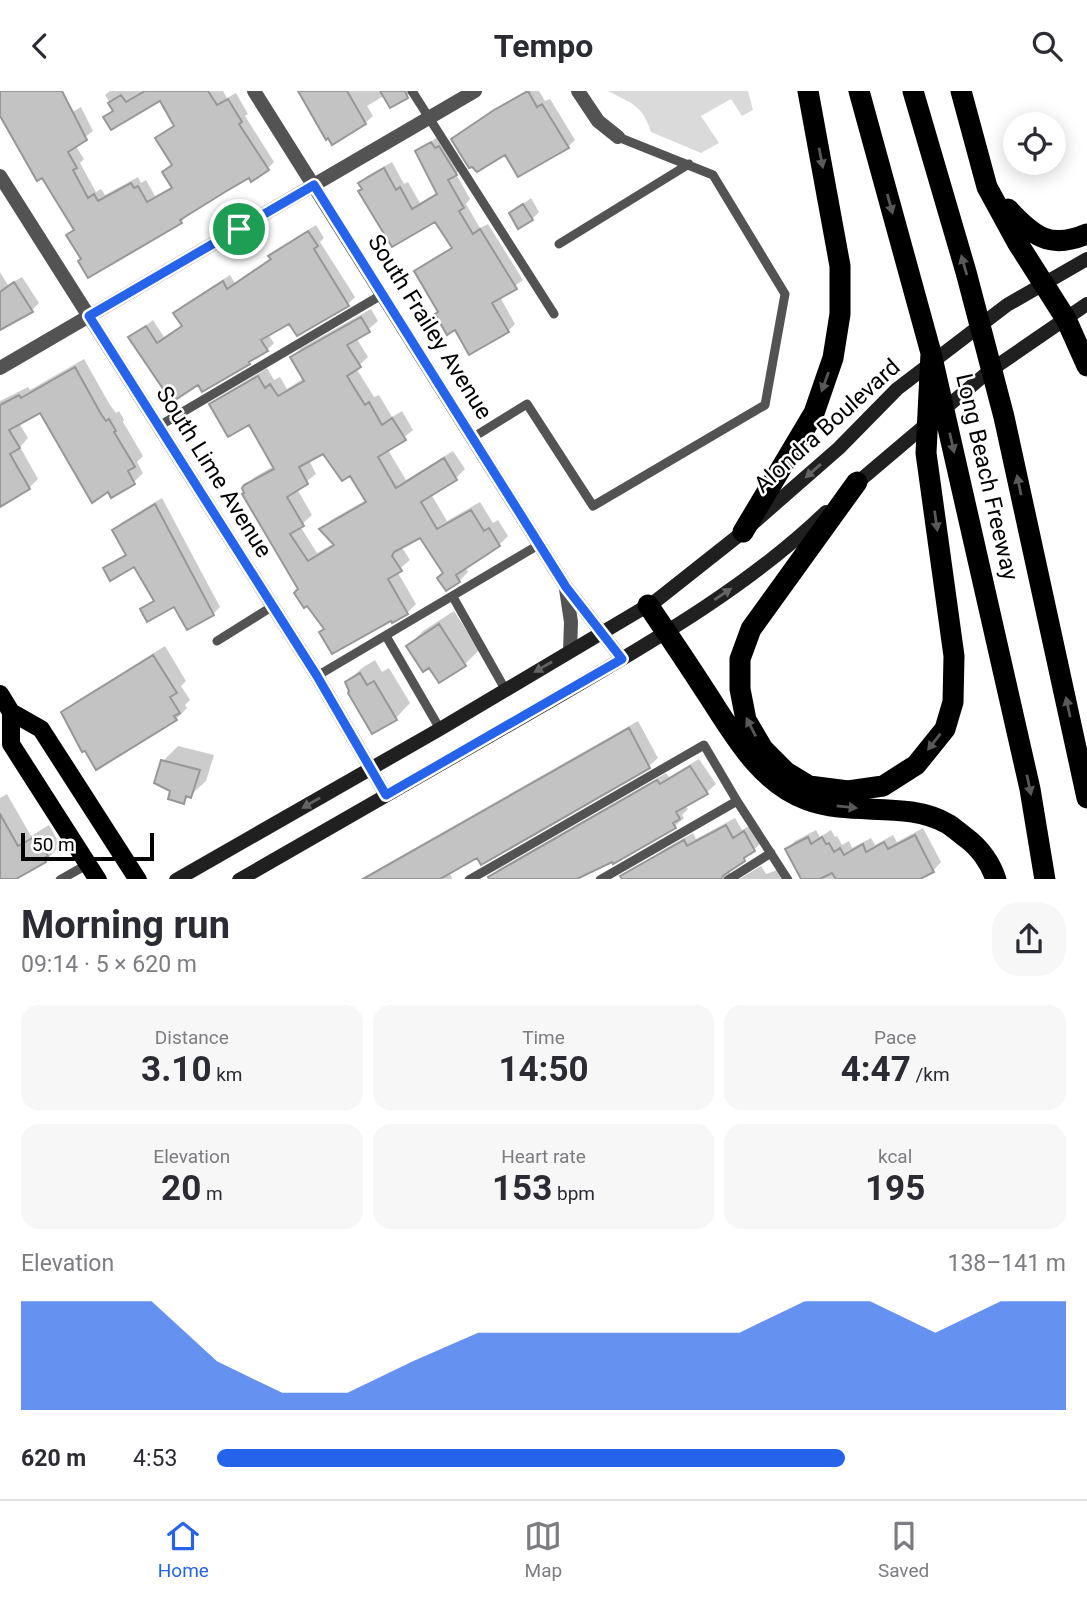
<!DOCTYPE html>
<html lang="en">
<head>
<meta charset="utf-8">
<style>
  :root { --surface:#fff; --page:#f7f7f7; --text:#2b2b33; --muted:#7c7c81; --line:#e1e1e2; --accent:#2563eb }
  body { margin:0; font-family:Roboto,sans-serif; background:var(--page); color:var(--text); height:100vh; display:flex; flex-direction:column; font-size:26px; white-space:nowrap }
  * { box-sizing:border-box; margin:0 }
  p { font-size:23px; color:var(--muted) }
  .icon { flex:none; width:38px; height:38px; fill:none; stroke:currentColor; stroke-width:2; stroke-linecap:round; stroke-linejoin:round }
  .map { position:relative; height:788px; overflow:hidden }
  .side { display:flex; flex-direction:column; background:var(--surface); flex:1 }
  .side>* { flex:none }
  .controls { position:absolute; left:1003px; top:21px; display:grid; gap:14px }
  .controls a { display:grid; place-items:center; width:63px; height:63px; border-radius:50%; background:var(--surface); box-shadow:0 4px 18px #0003; font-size:35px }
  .scale { position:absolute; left:21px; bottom:18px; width:133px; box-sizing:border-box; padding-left:7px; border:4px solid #000; border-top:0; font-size:19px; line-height:24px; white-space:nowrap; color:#000; -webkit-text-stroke:5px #fff; paint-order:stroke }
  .pin { position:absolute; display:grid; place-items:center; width:60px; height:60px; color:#fff; margin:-30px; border:4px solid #fff; border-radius:50%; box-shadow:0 2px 7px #0007 }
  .round { display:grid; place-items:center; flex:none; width:74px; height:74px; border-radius:28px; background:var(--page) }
  .headline { display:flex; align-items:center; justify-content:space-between; height:119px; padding:0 21px }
  h1 { font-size:38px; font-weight:700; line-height:52px }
  .stats { display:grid; grid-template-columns:repeat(3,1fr); gap:10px; height:119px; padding:7px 21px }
  .stats div { display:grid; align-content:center; border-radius:18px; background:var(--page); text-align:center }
  .stats b { font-size:35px; font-weight:700 }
  .stats small { font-size:19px; font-weight:400 }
  .stats p { font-size:19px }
  .chart { height:196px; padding:14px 21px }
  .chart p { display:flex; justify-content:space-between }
  .chart svg { width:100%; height:126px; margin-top:7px; fill:var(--accent); opacity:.7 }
  ul { padding:0 21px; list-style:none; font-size:23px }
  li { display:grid; grid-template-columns:112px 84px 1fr; align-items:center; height:52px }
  li i { height:18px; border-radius:9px; background:var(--accent) }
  header { display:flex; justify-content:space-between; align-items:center; height:91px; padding:0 21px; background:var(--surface); font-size:32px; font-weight:700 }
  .tab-bar { display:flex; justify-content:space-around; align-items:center; height:98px; border-top:2px solid var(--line); background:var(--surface); font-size:19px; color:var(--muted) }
  .tab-bar a { display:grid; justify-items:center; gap:4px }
  .tab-bar .on { color:var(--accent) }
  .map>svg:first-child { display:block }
</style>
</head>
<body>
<header><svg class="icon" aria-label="back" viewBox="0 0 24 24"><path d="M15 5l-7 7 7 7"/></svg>Tempo<svg class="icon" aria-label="search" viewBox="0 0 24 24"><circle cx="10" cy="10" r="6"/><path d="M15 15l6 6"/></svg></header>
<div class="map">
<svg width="1087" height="789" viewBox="0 0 1087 789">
  <rect width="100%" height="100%" fill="#fff"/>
  <path fill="#dadada" d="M608,0h140l5,19 -11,6 -11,-17 -30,17 18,27 -18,10 -50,-21c-9,-28 -19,-28 -43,-41z"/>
  <path fill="#0003" fill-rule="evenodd" d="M110,0h113l4,7 9,-5 12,21 -3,2 29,46 -7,7 -17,7 -62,39 -7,7 -99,37 -14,-24 7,-6 -48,-90 54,-32 12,24 -18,14 9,14 -4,4 16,29 5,-3 4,6 33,-18 3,6 5,-3 9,16 18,-10 -9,-14 9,-8 -16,-26 18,-14 -15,-25 -55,18 9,-8 -9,-14z
    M301,0h111l-7,7 -20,-3 -18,11 6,10 -8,7 -33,20z
    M526,0h13l6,10 5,-2 25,41 -7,7 -62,6 -53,-14 50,-35z
    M439,45l24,30 -7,8 14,25 -4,5 14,24 8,-4 35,56 -23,17 15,27 -7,7 -68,-19 -24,-41 8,-7 29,-17 -17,-27 -73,-31 -3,-6 7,-7 25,-14 12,22 4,-2 12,21 18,-11 -20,-41z
    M531,107l8,14 -7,7 -21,-6z
    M316,134l8,13 -4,4 35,55 -7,7 -50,30 -8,-13 -22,13 6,9 -7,7 -68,33 -69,-45 23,-18 11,17 19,-12 -8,-12 7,-7 48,-31 5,8 37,-25 -1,-2 7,-7z
    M0,181l8,13 14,-8 17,26 -7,7 -32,18z
    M371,218l7,12 -21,18 11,18 -12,11 18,29 5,-2 13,22 10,-6 11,19 -25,20 18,30 47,-29 12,18 -9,9 -25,16 16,27 33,-19 13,21 5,-3 10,16 -9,9 -34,22 3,5 -9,9 -14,-9 -25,-37 -19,11 9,14 -13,11 19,33 -9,9 -16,6 -66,9 -17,-24 -63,-118 10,-9 19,-11 -25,-43 -37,-18 9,-9 46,-28 7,12 6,-3 7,12 17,-11 -12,-21 9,-9zM323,361l27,21 16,27 -35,20 -9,9 13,14 -18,10 -17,-27 12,-11 -15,-26 19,-15 -7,-14z
    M84,268l26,46 6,8 3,-2 5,9 -1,2 20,34 -6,6 6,11 -9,9 -93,-72 -22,13 9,15 -8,9 18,32 -9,9 -29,17v-104l28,-14 2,3z
    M162,407l58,109 -7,7 -39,-10 -32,5 13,-10 -20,-35 -30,5 22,-16 -13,-22 7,-8z
    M454,520l25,39 -14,14 -35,2 -22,-20 15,-15z
    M165,555l21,35 -5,5 9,14 -5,5 2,3 -11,11 -113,-6 12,-11z
    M375,569l7,12 7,-4 21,35 -14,15 -49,-36 15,-14z
    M638,630l20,37 -9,8 -167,97 -4,-7 -29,16 4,8h-94z
    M178,655l36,9 -8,26 -23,21 -11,-12 -9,-29z
    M699,668l17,25 -9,8 -22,13 3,4 -6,6 2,3 -9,8 -31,19 -2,-4 -70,39h-81l-1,-2 9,-9 167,-96 3,4z
    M7,703l24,42 18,-11 10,18 -3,3 1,3 -12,12 -33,19h-12v-82z
    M735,727l7,12 11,-6 10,17 -19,18 -15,10 2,7 10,2 20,-12 5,8 14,-5 6,11h-164l31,-20 8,-9 32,-18 3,6z
    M923,737l18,34 -8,9 -17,9h-112l-17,-31 8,-8 21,-11 4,7 11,-7 4,7 2,-1 5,9 7,-4 3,7 19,-10 4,7 18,-10 4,7z"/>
  <path fill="#c3c3c3" stroke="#979797" stroke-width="2" fill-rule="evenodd" d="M0,0h62l25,49 -19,12 9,16 -4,2 15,28 6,-4 4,7 33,-18 3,5 4,-2 9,16 25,-14 -10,-16 10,-7 -17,-27 19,-12 -14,-25 -49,29 -8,-13 10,-6 -5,-8 13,-8 5,7 19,-11h63l9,14 11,-6 14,23 -3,2 30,46 -18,12 -2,-4 -24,14 -45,28 2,3 -94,55 -10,-17 3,-2 -15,-24 8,-5 -32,-52 -5,3 -37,-65z
    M298,0h49l19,33 -34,21 -4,-7 -2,2z
    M380,0h25l3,7 -18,10z
    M528,0l9,16 5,-3 27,44 -51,29 -13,-22 -28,17 -5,-5 -3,1 -18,-29 43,-29z
    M431,51l4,6 4,-2 18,29 -9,5 16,28 -5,3 14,23 7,-5 37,60 -25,14 17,29 -40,23 -14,-25 -8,5 -12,-21 3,-2 -24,-41 38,-23 -17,-26 -43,25 -34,-56 4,-2 -4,-6 26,-15 12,22 4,-3 12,22 25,-15 -22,-43z
    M523,113l10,16 -15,9 -9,-16z
    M308,140l10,15 -4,3 35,57 -52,30 -8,-12 -28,16 7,11 -19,11 1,2 -48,28 -4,-7 -26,17 -44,-65 18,-11 11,17 25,-17 -9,-13 50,-32 4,8 44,-30 -3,-3z
    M14,191l19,30 -33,18v-38z
    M361,226l9,15 -23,13 14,22 -14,9 18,29 4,-3 13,23 10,-7 14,22 -28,17 18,31 48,-30 13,22 -36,22 16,27 34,-19 13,21 5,-3 11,18 -44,29 4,7 -14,9 -9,-13 6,-5 -23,-35 -26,14 -2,4 10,15 -14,8 20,35 -16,9 -1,-2 -59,33 -13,-22 5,-3 -17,-23 -3,2 -10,-15 4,-4 -56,-95 2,-1 -2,-5 2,-3 30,-16 -25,-44 -21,12 -19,-33 49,-28 7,12 5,-4 8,12 26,-15 -14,-24zM323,363l19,27 8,-5 16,26 -47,27 15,16 -26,16 -18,-27 14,-8 -17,-29 21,-13 -9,-17z
    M75,276l26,47 5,7 3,-2 7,12 -2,1 21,35 -7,4 7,13 -24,14 -3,-6 -16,11 -52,-90 -31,17 11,18 -10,6 20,35 -30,18v-102l19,-10 2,3z
    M155,413l59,111 -27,15 -13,-23 -27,15 -7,-13 14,-8 -20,-34 -24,14 -7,-13 23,-13 -14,-25z
    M439,533l27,42 -27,17 -10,-15 -6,4 -17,-26z
    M153,564l24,38 -7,4 10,16 -6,3 3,4 -81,50 -11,-19 -3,1 -21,-40z
    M360,582l7,12 7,-4 23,39 -25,14 -24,-41 1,-2 -4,-9z
    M629,637l21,40 -169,97 -4,-7 -37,21h-77z
    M161,669l39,10 -9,28 -5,-2 -2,8 -16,-5 2,-8 -16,-8z
    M690,675l18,28 -32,18 4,7 -7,4 3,5 -63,36 -1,-2 -35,17h-88l-1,-2 169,-97 3,4z
    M0,723l18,32 18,-10 12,20 -4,2 2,4 -30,17h-16z
    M726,734l7,13 11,-7 11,20 -11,7 1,3 -21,14 -3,4h-99l-2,-3 64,-36 3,6z
    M915,744l19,37 -14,7h-84l-4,-6 -12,6h-19l-16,-30 23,-12 3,7 11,-7 4,7 3,-1 5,9 6,-4 4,7 19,-11 3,8 18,-10 4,7z"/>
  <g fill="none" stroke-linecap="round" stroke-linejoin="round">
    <path stroke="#535353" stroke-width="9" d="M412,0l142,223
      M559,153l130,-80
      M159,335l224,-132
      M472,347l55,-34 66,102 172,-101 20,-111 -72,-119 -95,-38
      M453,506l52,92
      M386,545l54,93
      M217,550l56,-35
      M317,585l223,-132
      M60,789l28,-16
      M469,789l235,-135 33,56 51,79
      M600,789l137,-79
      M728,789l43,-27"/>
    <path stroke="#535353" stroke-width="14" d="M254,0l312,496 56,72
      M578,0l20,30 20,16
      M0,85l317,500 69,119
      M0,277l475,-277
      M566,498l5,33 -1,29"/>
    <path stroke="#202020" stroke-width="14" d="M851,397l137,-116 99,-68
      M176,789l264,-151 217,-129 86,-68 96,-84 58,-59 110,-84 80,-46
      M239,789c107,-62 215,-123 322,-185 92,-54 188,-109 265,-183"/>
    <path stroke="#000" stroke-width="18" d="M0,603l11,18v32l87,136
      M11,621l30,17 97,151"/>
    <path stroke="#000" stroke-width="21" d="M859,0l72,262 99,436 15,91
      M913,0l53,181 38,145 83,381
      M961,0l26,96 30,55 49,77 21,47
      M1008,118c25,27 42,41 79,25
      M857,391l-106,147 -11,30v30l6,31 17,29 23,23 23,14 39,5 35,-5 33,-21 29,-36 8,-27 1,-46 -28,-203 5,-100
      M743,441l71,-119 19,-55 7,-44v-48l-32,-175
      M648,514c19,28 38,56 56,84 28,42 54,93 103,111 45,17 99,0 141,24 6,4 12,9 17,13 14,10 26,26 31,43"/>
  </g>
  <defs><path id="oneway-solid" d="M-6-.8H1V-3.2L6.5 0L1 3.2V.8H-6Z" transform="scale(1.75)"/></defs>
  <g fill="#595959">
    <use href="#oneway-solid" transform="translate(821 67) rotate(79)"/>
    <use href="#oneway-solid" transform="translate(890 113) rotate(75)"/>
    <use href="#oneway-solid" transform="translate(964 174) rotate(-106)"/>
    <use href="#oneway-solid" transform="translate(825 291) rotate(110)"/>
    <use href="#oneway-solid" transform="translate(952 352) rotate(77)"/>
    <use href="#oneway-solid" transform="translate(1019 394) rotate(-102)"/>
    <use href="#oneway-solid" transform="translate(936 430) rotate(82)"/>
    <use href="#oneway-solid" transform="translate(1068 616) rotate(-102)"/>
    <use href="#oneway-solid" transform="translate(751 636) rotate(-117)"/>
    <use href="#oneway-solid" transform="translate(934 651) rotate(128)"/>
    <use href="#oneway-solid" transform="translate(1029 694) rotate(78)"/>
    <use href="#oneway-solid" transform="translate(847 716) rotate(6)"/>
  </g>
  <g fill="#636363">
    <use href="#oneway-solid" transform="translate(813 380) rotate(139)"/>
    <use href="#oneway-solid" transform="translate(723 503) rotate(-34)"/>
    <use href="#oneway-solid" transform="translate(543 576) rotate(150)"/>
    <use href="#oneway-solid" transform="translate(311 712) rotate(150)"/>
  </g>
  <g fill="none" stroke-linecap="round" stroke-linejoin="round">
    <g stroke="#fff" stroke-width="14">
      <path id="route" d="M314,94l252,402 56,72 -236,136 -69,-119 -228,-360z"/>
    </g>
    <use href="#route" stroke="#2563eb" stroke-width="9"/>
  </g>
  <g text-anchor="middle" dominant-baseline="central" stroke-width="5" stroke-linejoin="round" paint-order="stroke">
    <g font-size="23" fill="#000" stroke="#fff">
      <text transform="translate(430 236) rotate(58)">South Frailey Avenue</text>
      <text transform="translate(827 335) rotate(-42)">Alondra Boulevard</text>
      <text transform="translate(214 381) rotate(58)">South Lime Avenue</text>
      <text transform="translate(987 386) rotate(77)">Long Beach Freeway</text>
    </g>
  </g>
</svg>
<div class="controls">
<a><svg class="icon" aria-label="locate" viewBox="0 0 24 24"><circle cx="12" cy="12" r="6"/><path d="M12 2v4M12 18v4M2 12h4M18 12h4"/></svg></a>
</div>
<div class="scale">50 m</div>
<div class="pin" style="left:239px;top:138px;background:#1e9e55"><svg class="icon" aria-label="arrive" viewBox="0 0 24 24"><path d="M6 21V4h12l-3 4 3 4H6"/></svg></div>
</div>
<section class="side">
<div class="headline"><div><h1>Morning run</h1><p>09:14 · 5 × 620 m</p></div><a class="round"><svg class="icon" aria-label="share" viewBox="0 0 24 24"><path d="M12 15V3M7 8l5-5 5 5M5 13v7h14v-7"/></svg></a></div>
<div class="stats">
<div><p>Distance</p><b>3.10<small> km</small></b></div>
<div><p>Time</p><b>14:50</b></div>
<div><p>Pace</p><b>4:47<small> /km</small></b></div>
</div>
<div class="stats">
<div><p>Elevation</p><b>20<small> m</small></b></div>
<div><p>Heart rate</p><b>153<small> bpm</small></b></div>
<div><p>kcal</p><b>195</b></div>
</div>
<div class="chart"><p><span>Elevation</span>138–141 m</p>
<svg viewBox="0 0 160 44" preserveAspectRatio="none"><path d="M0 44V6L10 6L20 6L30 27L40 38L50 38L60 27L70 17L80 17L90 17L100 17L110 17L120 6L130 6L140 17L150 6L160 6V44z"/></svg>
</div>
<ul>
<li><b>620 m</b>4:53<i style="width:74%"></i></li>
</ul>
</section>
<nav class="tab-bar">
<a class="on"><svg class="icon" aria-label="home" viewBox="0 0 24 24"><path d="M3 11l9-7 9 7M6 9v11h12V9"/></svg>Home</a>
<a><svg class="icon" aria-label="map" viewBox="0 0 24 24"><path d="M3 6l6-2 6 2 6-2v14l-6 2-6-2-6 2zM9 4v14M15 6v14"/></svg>Map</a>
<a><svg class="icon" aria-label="saved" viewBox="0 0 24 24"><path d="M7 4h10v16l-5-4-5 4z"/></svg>Saved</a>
</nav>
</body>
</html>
